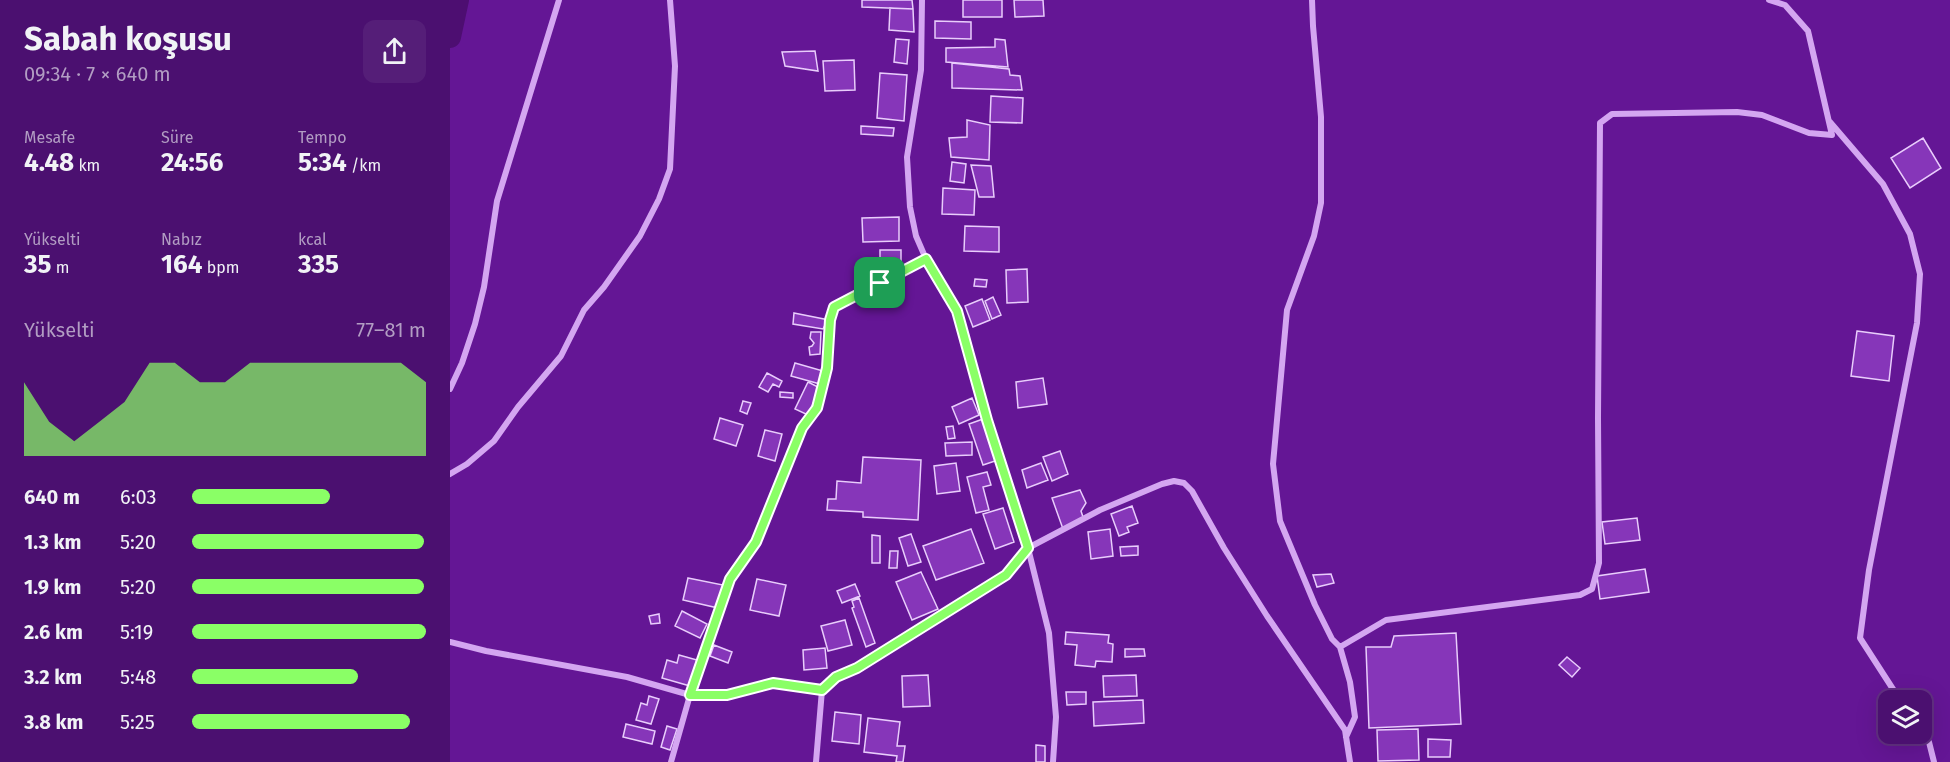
<!DOCTYPE html>
<html lang="tr">
<head>
<meta charset="utf-8">
<style>
  :root { --surface:#4b1070; --page:#551e78; --text:#f1f3f6; --muted:#b29dc3; --line:#623083; --accent:#8aff66 }
  body { margin:0; font-family:"Fira Sans",sans-serif; background:var(--page); color:var(--text); height:100vh; display:flex; flex-direction:column; font-size:22px; white-space:nowrap }
  * { box-sizing:border-box; margin:0 }
  p { font-size:20px; color:var(--muted) }
  .icon { flex:none; width:33px; height:33px; fill:none; stroke:currentColor; stroke-width:2; stroke-linecap:round; stroke-linejoin:round }
  .map { position:relative; flex:1; overflow:hidden }
  .sheet { display:flex; flex-direction:column; background:var(--surface); width:450px }
  .sheet>* { flex:none }
  .controls { position:absolute; left:1428px; top:690px; display:grid; gap:12px }
  .controls a { display:grid; place-items:center; width:54px; height:54px; border-radius:12px; background:var(--surface); box-shadow:0 6px 24px #0002,0 0 0 2px var(--line); font-size:30px }
  .pin { position:absolute; display:grid; place-items:center; width:51px; height:51px; color:#fff; margin:-26px; border-radius:12px; box-shadow:0 3px 9px #0006 }
  .round { display:grid; place-items:center; flex:none; width:63px; height:63px; border-radius:12px; background:var(--page) }
  .overview { display:flex; align-items:center; justify-content:space-between; height:102px; padding:0 24px }
  h1 { font-size:33px; font-weight:700; line-height:45px }
  .metrics { display:grid; grid-template-columns:repeat(3,1fr); gap:9px; height:102px; padding:6px 24px }
  .metrics div { display:grid; align-content:center }
  .metrics b { font-size:26px; font-weight:700 }
  .metrics small { font-size:16px; font-weight:400 }
  .metrics p { font-size:16px }
  .chart { height:168px; padding:12px 24px }
  .chart p { display:flex; justify-content:space-between }
  .chart svg { width:100%; height:108px; margin-top:6px; fill:var(--accent); opacity:.7 }
  ul { padding:0 24px; list-style:none; font-size:20px }
  li { display:grid; grid-template-columns:96px 72px 1fr; align-items:center; height:45px }
  li i { height:15px; border-radius:8px; background:var(--accent) }
  main { display:flex; flex:1; min-height:0 }
  .map>svg:first-child { display:block }
</style>
</head>
<body>
<main>
<section class="sheet">
<div class="overview"><div><h1>Sabah koşusu</h1><p>09:34 · 7 × 640 m</p></div><a class="round"><svg class="icon" aria-label="share" viewBox="0 0 24 24"><path d="M12 15V3M7 8l5-5 5 5M5 13v7h14v-7"/></svg></a></div>
<div class="metrics">
<div><p>Mesafe</p><b>4.48<small> km</small></b></div>
<div><p>Süre</p><b>24:56</b></div>
<div><p>Tempo</p><b>5:34<small> /km</small></b></div>
</div>
<div class="metrics">
<div><p>Yükselti</p><b>35<small> m</small></b></div>
<div><p>Nabız</p><b>164<small> bpm</small></b></div>
<div><p>kcal</p><b>335</b></div>
</div>
<div class="chart"><p><span>Yükselti</span>77–81 m</p>
<svg viewBox="0 0 160 44" preserveAspectRatio="none"><path d="M0 44V14L10 30L20 38L30 30L40 22L50 6L60 6L70 14L80 14L90 6L100 6L110 6L120 6L130 6L140 6L150 6L160 14V44z"/></svg>
</div>
<ul>
<li><b>640 m</b>6:03<i style="width:59%"></i></li>
<li><b>1.3 km</b>5:20<i style="width:99%"></i></li>
<li><b>1.9 km</b>5:20<i style="width:99%"></i></li>
<li><b>2.6 km</b>5:19<i style="width:100%"></i></li>
<li><b>3.2 km</b>5:48<i style="width:71%"></i></li>
<li><b>3.8 km</b>5:25<i style="width:93%"></i></li>
</ul>
</section>
<div class="map">
<svg width="1500" height="762" viewBox="0 0 1500 762">
  <rect width="100%" height="100%" fill="#641695"/>
  <g fill="none" stroke-linecap="round" stroke-linejoin="round">
    <path stroke="#4d0e71" stroke-width="22" d="M0,37l8,-37"/>
  </g>
  <path fill="#8636b9" stroke="#e9cdfc" stroke-width="1.5" d="M412,0h50l1,9 -51,-2z
    M513,0h39v17h-39z
    M564,0h29l1,16 -29,1z
    M440,8l23,1 1,23 -25,-2z
    M485,21l36,1v17l-36,-1z
    M446,39l13,1 -2,24 -13,-2z
    M545,39l10,1 3,27 -62,-5v-14l49,-1z
    M365,51l3,20 -33,-5 -3,-14z
    M404,60l1,30 -30,1 -2,-30z
    M502,63l57,6 1,6 10,1 2,14 -70,-2z
    M430,73l27,2 -3,46 -27,-3z
    M541,96l32,2 -1,25 -32,-1z
    M517,120l23,5 -1,35 -38,-3 -2,-19 18,-1z
    M411,126l33,2 -1,8 -32,-2z
    M1473,138l18,30 -31,20 -19,-30z
    M502,162l14,2 -2,19 -14,-2z
    M521,165l20,1 3,31h-15z
    M493,188l32,2 -1,25 -32,-1z
    M449,217v24l-36,1 -1,-24z
    M515,226l34,1v25l-35,-1z
    M430,250h21v21h-13l1,-10h-9z
    M577,269l1,33 -21,1 -1,-33z
    M525,279l12,1 -1,7 -12,-1z
    M543,297l8,18 -9,4 -7,-18z
    M532,299l8,21 -17,7 -8,-21z
    M344,313l30,6 3,2 -4,8 -30,-5z
    M1407,331l37,5 -5,45 -38,-5z
    M361,332h10l-1,22 -10,1 -1,-8 3,-1 2,-3 -4,-5z
    M345,363l28,8 -3,13 -29,-8z
    M317,373l15,8 -3,6 -6,-3 -5,8 -9,-5z
    M593,378l4,26 -29,4 -2,-26z
    M358,382l12,6 -12,27 -13,-6z
    M330,392l13,1v5l-13,-1z
    M522,398l7,17 -20,9 -7,-17z
    M293,401l8,2 -4,11 -7,-3z
    M270,418l23,7 -7,21 -22,-7z
    M533,419l15,41 -15,5 -14,-41z
    M503,426l2,12 -7,1 -2,-12z
    M315,430l17,4 -7,27 -17,-5z
    M522,442v13l-26,1 -1,-13z
    M610,451l8,23 -16,7 -9,-24z
    M413,457l58,3 -3,60 -55,-3v-5l-36,-2 1,-11h8l1,-18 24,2z
    M506,463l4,28 -23,3 -3,-28z
    M591,463l7,17 -21,8 -5,-18z
    M537,472l4,13 -8,2 6,23 -13,3 -9,-36z
    M630,490l6,13 -5,8 2,6 -20,12 -11,-31z
    M682,506l6,17 -11,4 2,5 -10,4 -8,-22z
    M553,508l11,34 -19,7 -12,-35z
    M1187,518l3,22 -35,4 -3,-22z
    M521,529l13,34 -48,17 -13,-34z
    M660,529l3,27 -22,3 -3,-27z
    M461,534l10,28 -13,4 -9,-28z
    M422,535l8,1v27h-8z
    M688,546v9l-17,1 -1,-9z
    M440,551h8l-1,17h-8z
    M1195,569l4,23 -49,7 -3,-23z
    M471,572l17,37 -26,11 -16,-38z
    M881,574l3,9 -17,4 -4,-12z
    M238,578l35,7 -5,23 -35,-8z
    M307,579l29,6 -7,31 -29,-6z
    M405,584l5,12 -18,7 -5,-12z
    M409,598l16,45 -9,4 -14,-39 2,-1 -2,-6z
    M232,611l25,13 -7,14 -25,-12z
    M209,614l1,9 -9,1 -2,-8z
    M395,620l7,25 -24,6 -7,-25z
    M616,632l43,3 -1,8 5,1 -1,18 -16,-1 -1,6 -20,-2 2,-20 -12,-1z
    M1006,633l5,91 -92,4 -3,-81h25l3,-11z
    M264,645l18,7 -4,11 -18,-7z
    M375,648l2,20 -23,2 -1,-20z
    M675,649h19l1,7 -20,1z
    M229,655l18,5 -7,26 -28,-8 5,-18 10,3z
    M1117,657l13,11 -8,9 -13,-12z
    M478,675l2,31 -27,1 -1,-31z
    M686,675l1,21 -33,1 -1,-21z
    M616,692h20v12l-19,1z
    M199,696l10,3 -8,25 -15,-4 5,-17 6,2z
    M693,700l1,23 -50,3 -1,-24z
    M385,712l26,3 -2,29 -27,-3z
    M418,718l32,4 -3,24h8l-2,16h-7l1,-6 -33,-4z
    M176,724l29,7 -3,13 -29,-7z
    M217,726l10,3 -7,21 -9,-3z
    M968,729l1,31 -41,1 -1,-31z
    M978,739l23,1 -1,17h-22z
    M586,745l9,1v16h-9z"/>
  <g fill="none" stroke-linecap="round" stroke-linejoin="round">
    <path stroke="#d4a6f1" stroke-width="6" d="M472,0l-1,70 -14,87 3,50 6,29 10,23 31,52 30,110 41,127 21,85 7,84 -3,45
      M862,0l1,26 8,91v86l-7,33 -27,74 -14,154 7,57 35,84 17,34 8,8 10,35 5,35 -9,20
      M1380,122l53,62 27,50 10,40 -3,49 -48,247 -9,68 40,62
      M0,389l12,-26 13,-39 9,-37 13,-86 62,-201
      M0,474l17,-10 27,-23 24,-34 43,-51 23,-46 20,-23 36,-51 19,-37 11,-30 5,-103 -5,-66
      M0,642l36,9 141,26 63,18h37l46,-12 49,7
      M890,647l46,-27 194,-25 12,-6 7,-26 -1,-145 2,-295 12,-9 125,-2 25,3 47,18 23,2 -24,-104 -23,-26 -16,-5
      M1472,731l7,11 5,20
      M221,762l19,-67 40,-116 26,-38 46,-113 15,-21 10,-39 3,-48 4,-13 92,-48
      M366,762l6,-72 14,-13 21,-9 149,-93 22,-27 72,-38 62,-26 12,-3 10,2 8,8 32,57 43,68 78,114 5,32"/>
  </g>
  <g fill="none" stroke-linecap="round" stroke-linejoin="round">
    <g stroke="#fff" stroke-width="12">
      <path id="route" d="M476,259l31,52 30,109 41,128 -22,27 -149,93 -21,9 -14,13 -49,-7 -46,12h-37l40,-116 26,-37 46,-114 15,-20 10,-40 3,-48 4,-13z"/>
    </g>
    <use href="#route" stroke="#8aff66" stroke-width="8"/>
  </g>
</svg>
<div class="controls">
<a><svg class="icon" aria-label="layers" viewBox="0 0 24 24"><path d="M12 4l9 5-9 5-9-5zM3 14l9 5 9-5"/></svg></a>
</div>
<div class="pin" style="left:430px;top:283px;background:#1e9e55"><svg class="icon" aria-label="arrive" viewBox="0 0 24 24"><path d="M6 21V4h12l-3 4 3 4H6"/></svg></div>
</div>
</main>
</body>
</html>
